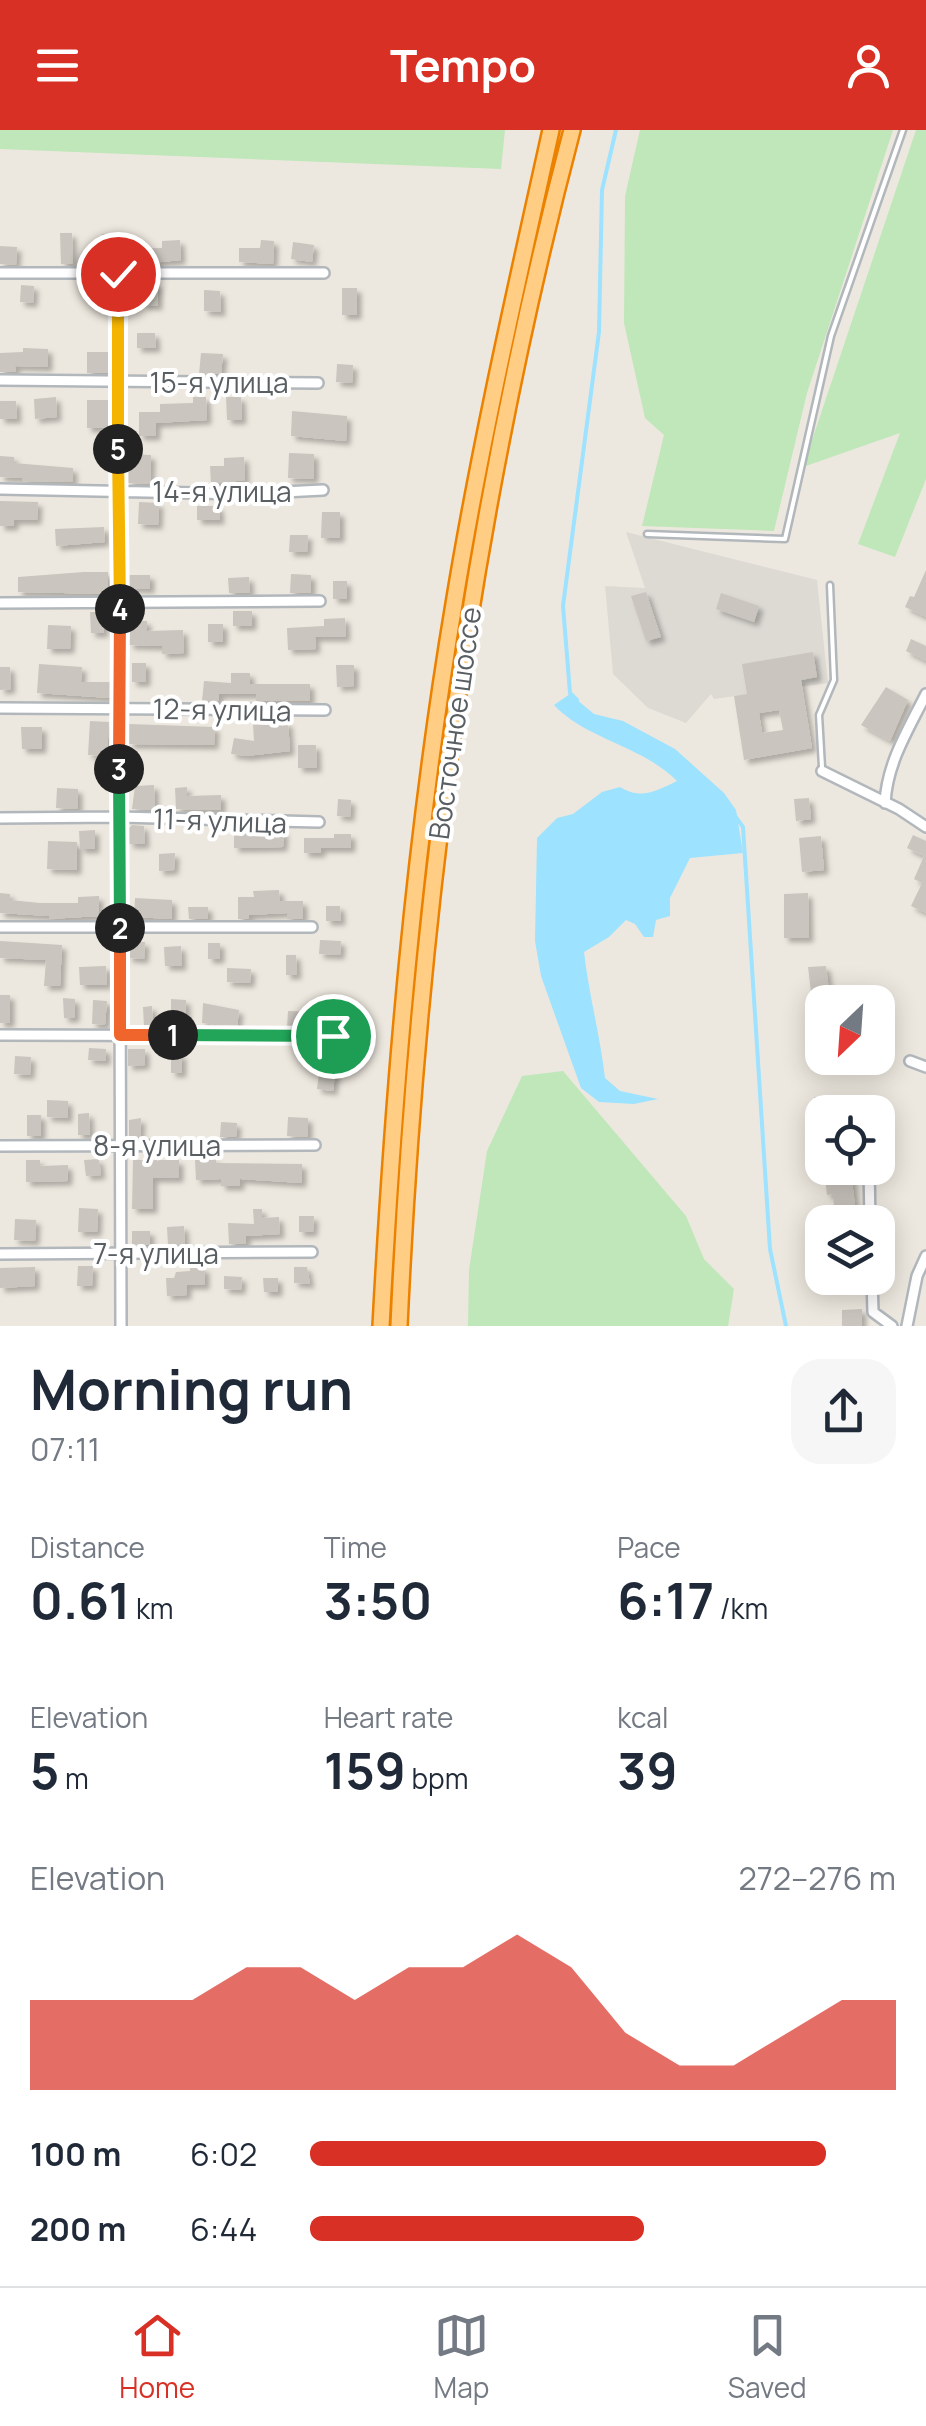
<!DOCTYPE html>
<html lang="en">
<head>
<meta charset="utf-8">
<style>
  :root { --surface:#fff; --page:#f6f6f7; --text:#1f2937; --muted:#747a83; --line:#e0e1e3; --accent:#d93025 }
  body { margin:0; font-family:Manrope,sans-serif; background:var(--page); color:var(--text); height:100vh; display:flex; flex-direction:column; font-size:38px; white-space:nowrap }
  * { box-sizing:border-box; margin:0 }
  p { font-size:32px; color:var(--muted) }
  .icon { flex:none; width:55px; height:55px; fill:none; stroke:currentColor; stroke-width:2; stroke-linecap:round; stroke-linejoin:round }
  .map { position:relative; height:1196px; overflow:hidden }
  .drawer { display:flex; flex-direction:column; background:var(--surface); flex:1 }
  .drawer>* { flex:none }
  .needle { width:65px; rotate:205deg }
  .fabs { position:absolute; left:805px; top:855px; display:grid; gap:20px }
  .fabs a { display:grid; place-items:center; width:90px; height:90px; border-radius:20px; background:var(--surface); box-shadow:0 5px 25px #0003; font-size:50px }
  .pin { position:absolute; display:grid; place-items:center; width:85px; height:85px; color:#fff; margin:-42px; border:5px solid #fff; border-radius:50%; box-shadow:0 2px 10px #0007 }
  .km { position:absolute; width:50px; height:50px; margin:-25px; border-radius:50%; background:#222; color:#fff; font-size:28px; line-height:50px; text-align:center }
  .round { display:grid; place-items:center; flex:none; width:105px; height:105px; border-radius:30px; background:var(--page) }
  .headline { display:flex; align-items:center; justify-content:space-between; height:170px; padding:0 30px }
  h1 { font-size:55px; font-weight:700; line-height:75px }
  .metrics { display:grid; grid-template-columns:repeat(3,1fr); gap:15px; height:170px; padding:10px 30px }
  .metrics div { display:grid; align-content:center }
  .metrics b { font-size:50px; font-weight:700 }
  .metrics small { font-size:28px; font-weight:400 }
  .metrics p { font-size:28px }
  .chart { height:280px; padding:20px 30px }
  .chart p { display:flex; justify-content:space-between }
  .chart svg { width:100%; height:180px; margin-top:10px; fill:var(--accent); opacity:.7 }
  ul { padding:0 30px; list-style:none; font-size:32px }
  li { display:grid; grid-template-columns:160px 120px 1fr; align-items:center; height:75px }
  li i { height:25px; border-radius:12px; background:var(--accent) }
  header { display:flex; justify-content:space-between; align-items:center; height:130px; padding:0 30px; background:var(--accent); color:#fff; font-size:45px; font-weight:700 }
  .dock { display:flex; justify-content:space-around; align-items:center; height:140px; border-top:2px solid var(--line); background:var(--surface); font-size:28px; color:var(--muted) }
  .dock a { display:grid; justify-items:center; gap:5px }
  .dock .active { color:var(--accent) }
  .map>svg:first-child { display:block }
</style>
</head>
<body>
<header><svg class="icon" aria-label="menu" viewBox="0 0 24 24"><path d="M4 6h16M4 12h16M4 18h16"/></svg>Tempo<svg class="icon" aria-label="person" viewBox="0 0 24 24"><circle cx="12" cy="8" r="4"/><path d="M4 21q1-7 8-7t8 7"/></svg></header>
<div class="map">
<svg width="926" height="1196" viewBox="0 0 926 1196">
  <defs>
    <filter id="shadow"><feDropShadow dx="4.5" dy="4.5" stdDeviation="2.5" flood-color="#0004"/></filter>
  </defs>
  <rect width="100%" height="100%" fill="#ede8df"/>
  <path fill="#dddad4" d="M626,402l191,48 11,103 -114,16 -3,-5 -25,29 -38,-15 -35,-34 -8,-88 40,2z"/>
  <path fill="#bfe7b9" d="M0,0h505l-4,39 -501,-20z
    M640,0h253l-86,263 -33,138 -132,-5 22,-91 -19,-17 -21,-95 1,-127z
    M916,0h10v349l-31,78 -37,-13 42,-111 -97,34z
    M563,941l123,145 18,43 30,30 -6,37h-260l1,-56 18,-119 35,-75z"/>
  <path fill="#9de2ff" d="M570,564l24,20 29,7 52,28 49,44 12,17 7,43 -53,5 -20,40v18l-14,4 -3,17h-9l-9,-13 -9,-4 -17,17 -25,15c5,43 16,83 21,126l15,13 38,8 -24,5 -35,-2 -18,-14 -40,-112 -6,-35 2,-103 20,-20 16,-4 29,-22 18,-5c21,13 36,4 57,-6 -36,-36 -90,-41 -123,-76z"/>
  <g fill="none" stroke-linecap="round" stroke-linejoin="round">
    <path stroke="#9de2ff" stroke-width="4" d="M577,570l-7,-7 -7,-87 36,-274 3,-142 14,-60
      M735,686l8,11 27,422 16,77"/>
  </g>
  <path fill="#cac5be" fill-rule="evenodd" filter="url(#shadow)" d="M60,103h12l1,31h-12z
    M102,104h12v26h-13z
    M180,110l1,20 -50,5 -1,-16 32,-1v-7z
    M261,110l13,1 -1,23 -34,-2v-14h21z
    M293,112l21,3 -2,17 -21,-3z
    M0,116l17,1 -1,18 -16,-1z
    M143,153h15v23l-15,-1z
    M21,155l13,1 -1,17 -13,-1z
    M342,158h15v27h-15z
    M204,160l16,1 1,21 -17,-1z
    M137,203h18l1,15h-19z
    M23,218l25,1v18l-33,-1 1,6h-16v-19l23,-1z
    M87,222h23v21h-23z
    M201,223l22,1 -2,20h-22z
    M337,234l16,1 -1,18 -16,-1z
    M56,267l1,20 -22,2 -1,-20z
    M193,267h13l1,23 -51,3v13h-17v-24h21v-8l33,-1z
    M226,267h15l1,23h-15z
    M87,270h23v28h-23z
    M0,271h16l1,18h-17z
    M292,281l55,5 -1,25 -55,-5z
    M289,323l25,1v25l-26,-1z
    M129,324l22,1 -1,29 -22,-1z
    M0,326l14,1v6l59,5v14l-51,-1 1,-3 -23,-1z
    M244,327l1,23 -34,4 -1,-18h14v-8z
    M0,371l38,1 -1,18h-23v6h-14z
    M139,372l20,1 -1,22 -20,-1z
    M197,376h22l1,14h-23z
    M322,382h18v26h-19z
    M104,397l1,15 -49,4 -1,-17z
    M290,405h18l-1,17h-18z
    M926,440v47l-21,-10 5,-11 4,1z
    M84,442h24v22l-90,-2v-15z
    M291,444l20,1v18h-21z
    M129,445h21v14l-21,-1z
    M249,447l1,16h-21l-1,-15z
    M333,451h14v18h-14z
    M646,462l15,45 -15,4 -15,-45z
    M721,463l38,13 -5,16 -38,-13z
    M233,481h19v15h-19z
    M90,482h14v21h-13z
    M345,488l1,19h-31l1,12 -28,1 -1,-22 37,-2v-7z
    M130,490l17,1v10l36,-1 1,23 -22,1v-8l-33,-1z
    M208,494h15v18h-15z
    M48,495l23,1 -1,23h-23z
    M911,509l15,7v15l-20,-10z
    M813,522l4,25 -16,3 11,68 -68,12 -10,-64 13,-2 -5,-30zM779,580l4,20 -21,3 -3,-20z
    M132,533h14v19h-14z
    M39,534l43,3 -1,15h29v16l-73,-5z
    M336,535h18v21l-17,1z
    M0,537h10l1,22 -11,1z
    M231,543h19v11h60v17h-54v-7h-37v7h-17l2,-20 27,2z
    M886,557l22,13 -18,41 -29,-16z
    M90,591l19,1 -2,34 -19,-1z
    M288,592l2,29 -43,5 -16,-2 3,-16 20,3 -1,-17z
    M129,594l86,3 -1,18 -85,-1z
    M21,597h21v22h-20z
    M298,615h18l1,23h-19z
    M154,655l1,25 -23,-1 3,-23z
    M187,657v9l34,-1v15l-45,-1 -1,-21z
    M57,658l21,1v20l-22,-1z
    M809,668l2,21 -15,2 -2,-22z
    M338,669l13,1 -1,17 -13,-1z
    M132,695l12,1 1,18h-16l-1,-15z
    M234,698l50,3 -1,16 -49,1z
    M95,700v19h-15l-1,-18z
    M334,704h17v14h-30v5h-17v-15h30z
    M913,705l13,6v72l-15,-7 11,-23 -8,-4 10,-23 -17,-8z
    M821,706l3,34 -22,2 -3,-34z
    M48,711l29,1v28l-30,-1z
    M175,723l-1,17 -15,1v-17z
    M279,760l1,11h23v18h-16v-6l-38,2v4h-11v-22h16l-1,-6z
    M0,763l10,1v6l30,3h38v-6l21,-1v20l-50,3v-3l-49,-3z
    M808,763l1,45h-25v-44z
    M135,768l37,2v19l-38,-2z
    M326,776h14l1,15h-15z
    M188,777h20v12h-19z
    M320,810l21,1 -1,14 -21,-1z
    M0,811l62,4 -2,41h-16l2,-26 -46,-2z
    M128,811l17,1 -1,17 -16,-1z
    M208,813h12v16h-12z
    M181,816l1,20h-17l-1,-19z
    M286,825h10l1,20h-11z
    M106,836l1,19h-27l-1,-18z
    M826,836l3,25 -18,1 -3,-25z
    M227,838l24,1 -1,14 -23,-1z
    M0,865h10v28h-10z
    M63,868l12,1v19h-11z
    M171,869l15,1v20h-15z
    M93,870l14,1 -2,24 -13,-1z
    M203,873l36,7 -2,18 -35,-5z
    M152,876l1,21h-9l-1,-20z
    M317,876l24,1 -1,22 -53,-1 1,-17 29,1z
    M89,918l17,1v12l-18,-1z
    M128,919h17v16l-17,1z
    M171,924h11v19h-11z
    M15,926l16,1 -1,18 -16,-1z
    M320,934l16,2 -3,25 -16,-2z
    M814,967l36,1 -1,14h-27v20h-9z
    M47,970l21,1v17l-21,-1z
    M89,983l1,22h-12v-21z
    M27,985h14v21h-14z
    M288,987l20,1v19l-21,-1z
    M141,988l-1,19h-11v-17z
    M221,992l16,1 -1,14h-16z
    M99,1029l2,16 -15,1 -2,-16z
    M195,1029h21v4l86,1v19l-62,-4v7h-19v-7l-25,1z
    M26,1030h14v6l28,-1v16l-42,1z
    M133,1030h46v18h-26v31h-21z
    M851,1043l6,49h-22l-2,-28 -6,1 -2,-19z
    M79,1078l19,1 -1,23h-19z
    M253,1079h9v9l17,-1 1,17 -34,2v8h-17l-1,-21 26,1z
    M299,1086h15l-1,16h-14z
    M15,1089l21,1 -1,21 -21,-1z
    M184,1096l1,19h-17l-1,-18z
    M132,1101h18v14h-18z
    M78,1136h15l-1,20h-15z
    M35,1137v19l-35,2v-20z
    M190,1137l15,1v17h-18v10l-20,1 -1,-18h8l2,-6 14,-1z
    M294,1137h13l3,17 -16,-1z
    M224,1146l18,1 -1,13 -17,-1z
    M263,1148h15v14h-14z
    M829,1148h33v6l-33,2z
    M862,1179v17h-20v-16z"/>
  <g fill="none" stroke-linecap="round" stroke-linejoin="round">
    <g stroke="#b2b7bc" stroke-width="9">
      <path id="lane" d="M647,404l138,5 46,-203 72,-206
        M822,637l-3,-52 15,-35 -4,-95"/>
    </g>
    <g stroke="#b2b7bc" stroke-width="14">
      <path id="street" d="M0,143h324
        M118,144l3,1052
        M0,250l318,3
        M0,359l245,5 78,-4
        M0,473l320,-2
        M0,578l325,2
        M822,641l77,38 27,18
        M885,673c2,-40 23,-73 41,-109
        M0,688l119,-1 200,5
        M0,797h312
        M0,905l333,1
        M910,931l16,6
        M865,972l2,10
        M0,1016l315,-1
        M869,1038l1,54
        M0,1124l312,-2
        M872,1148l1,34 19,14
        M907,1196l10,-50 9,-20"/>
    </g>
    <g stroke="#ec8100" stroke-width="20">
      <path id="highway" d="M381,1196c13,-241 33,-483 73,-722 26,-159 62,-316 97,-474
        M399,1196c18,-404 70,-805 173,-1196"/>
    </g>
    <use href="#lane" stroke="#fff" stroke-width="4"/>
    <use href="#street" stroke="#fff" stroke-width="9"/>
    <use href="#highway" stroke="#ffce84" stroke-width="15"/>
  </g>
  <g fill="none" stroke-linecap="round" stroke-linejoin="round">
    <g stroke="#fff" stroke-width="20">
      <path id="split-1" d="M173,905l160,1"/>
    </g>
    <g stroke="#fff" stroke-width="20">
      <path id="split-2" d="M120,798v107h53"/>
    </g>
    <g stroke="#fff" stroke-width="20">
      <path id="split-3" d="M119,639l1,159"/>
    </g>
    <g stroke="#fff" stroke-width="20">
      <path id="split-4" d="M119,639l1,-160"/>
    </g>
    <g stroke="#fff" stroke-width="20">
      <path id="split-5" d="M118,319l2,160"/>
    </g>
    <g stroke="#fff" stroke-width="20">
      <path id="split-6" d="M118,144v175"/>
    </g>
    <use href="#split-1" stroke="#22a559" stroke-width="12"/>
    <use href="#split-2" stroke="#f0652b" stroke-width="12"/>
    <use href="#split-3" stroke="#22a559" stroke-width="12"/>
    <use href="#split-4" stroke="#f0652b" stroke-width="12"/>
    <use href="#split-5" stroke="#f5b400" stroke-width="12"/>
    <use href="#split-6" stroke="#f5b400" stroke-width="12"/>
  </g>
  <g text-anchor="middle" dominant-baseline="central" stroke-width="8" stroke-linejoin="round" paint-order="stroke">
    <g font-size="28" fill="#585e62" stroke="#fff">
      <text x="219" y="252">15-я улица</text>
      <text x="222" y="361">14-я улица</text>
      <text transform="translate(222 579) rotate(1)">12-я улица</text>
      <text transform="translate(454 593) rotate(-82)">Восточное шоссе</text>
      <text transform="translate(220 690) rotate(2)">11-я улица</text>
      <text x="157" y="1015">8-я улица</text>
      <text x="156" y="1123">7-я улица</text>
    </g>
  </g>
</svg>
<div class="fabs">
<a><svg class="needle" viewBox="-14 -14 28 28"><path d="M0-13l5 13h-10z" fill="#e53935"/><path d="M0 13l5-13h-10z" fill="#747a83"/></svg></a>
<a><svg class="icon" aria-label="locate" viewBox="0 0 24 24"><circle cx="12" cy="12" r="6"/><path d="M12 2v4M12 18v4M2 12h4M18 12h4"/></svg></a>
<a><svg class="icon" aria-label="layers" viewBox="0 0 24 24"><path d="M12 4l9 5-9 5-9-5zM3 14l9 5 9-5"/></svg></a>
</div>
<div class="pin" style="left:333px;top:906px;background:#1e9e55"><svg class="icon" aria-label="arrive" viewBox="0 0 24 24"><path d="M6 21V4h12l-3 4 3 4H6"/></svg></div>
<div class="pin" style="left:118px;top:144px;background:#d93025"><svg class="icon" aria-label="check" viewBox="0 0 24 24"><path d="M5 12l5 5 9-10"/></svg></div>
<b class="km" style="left:173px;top:905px">1</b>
<b class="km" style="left:120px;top:798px">2</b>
<b class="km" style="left:119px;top:639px">3</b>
<b class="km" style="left:120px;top:479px">4</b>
<b class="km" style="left:118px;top:319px">5</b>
</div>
<section class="drawer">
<div class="headline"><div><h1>Morning run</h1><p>07:11</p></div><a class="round"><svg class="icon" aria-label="share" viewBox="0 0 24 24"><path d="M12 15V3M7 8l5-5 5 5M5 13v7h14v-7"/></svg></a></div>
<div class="metrics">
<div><p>Distance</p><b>0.61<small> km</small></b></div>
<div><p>Time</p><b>3:50</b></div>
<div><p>Pace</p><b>6:17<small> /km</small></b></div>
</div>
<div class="metrics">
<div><p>Elevation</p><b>5<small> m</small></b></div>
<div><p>Heart rate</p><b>159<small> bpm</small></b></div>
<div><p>kcal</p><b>39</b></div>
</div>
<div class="chart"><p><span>Elevation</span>272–276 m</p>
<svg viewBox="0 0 160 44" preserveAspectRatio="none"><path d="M0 44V22L10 22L20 22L30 22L40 14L50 14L60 22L70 14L80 14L90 6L100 14L110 30L120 38L130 38L140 30L150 22L160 22V44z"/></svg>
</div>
<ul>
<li><b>100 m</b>6:02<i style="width:88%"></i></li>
<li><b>200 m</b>6:44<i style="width:57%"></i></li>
</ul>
</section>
<nav class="dock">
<a class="active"><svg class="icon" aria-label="home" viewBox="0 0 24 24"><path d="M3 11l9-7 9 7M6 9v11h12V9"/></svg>Home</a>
<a><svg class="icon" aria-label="map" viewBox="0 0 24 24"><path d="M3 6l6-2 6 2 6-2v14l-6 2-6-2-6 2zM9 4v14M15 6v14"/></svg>Map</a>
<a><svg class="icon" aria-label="saved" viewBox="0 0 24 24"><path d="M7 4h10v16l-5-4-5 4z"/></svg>Saved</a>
</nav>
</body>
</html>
